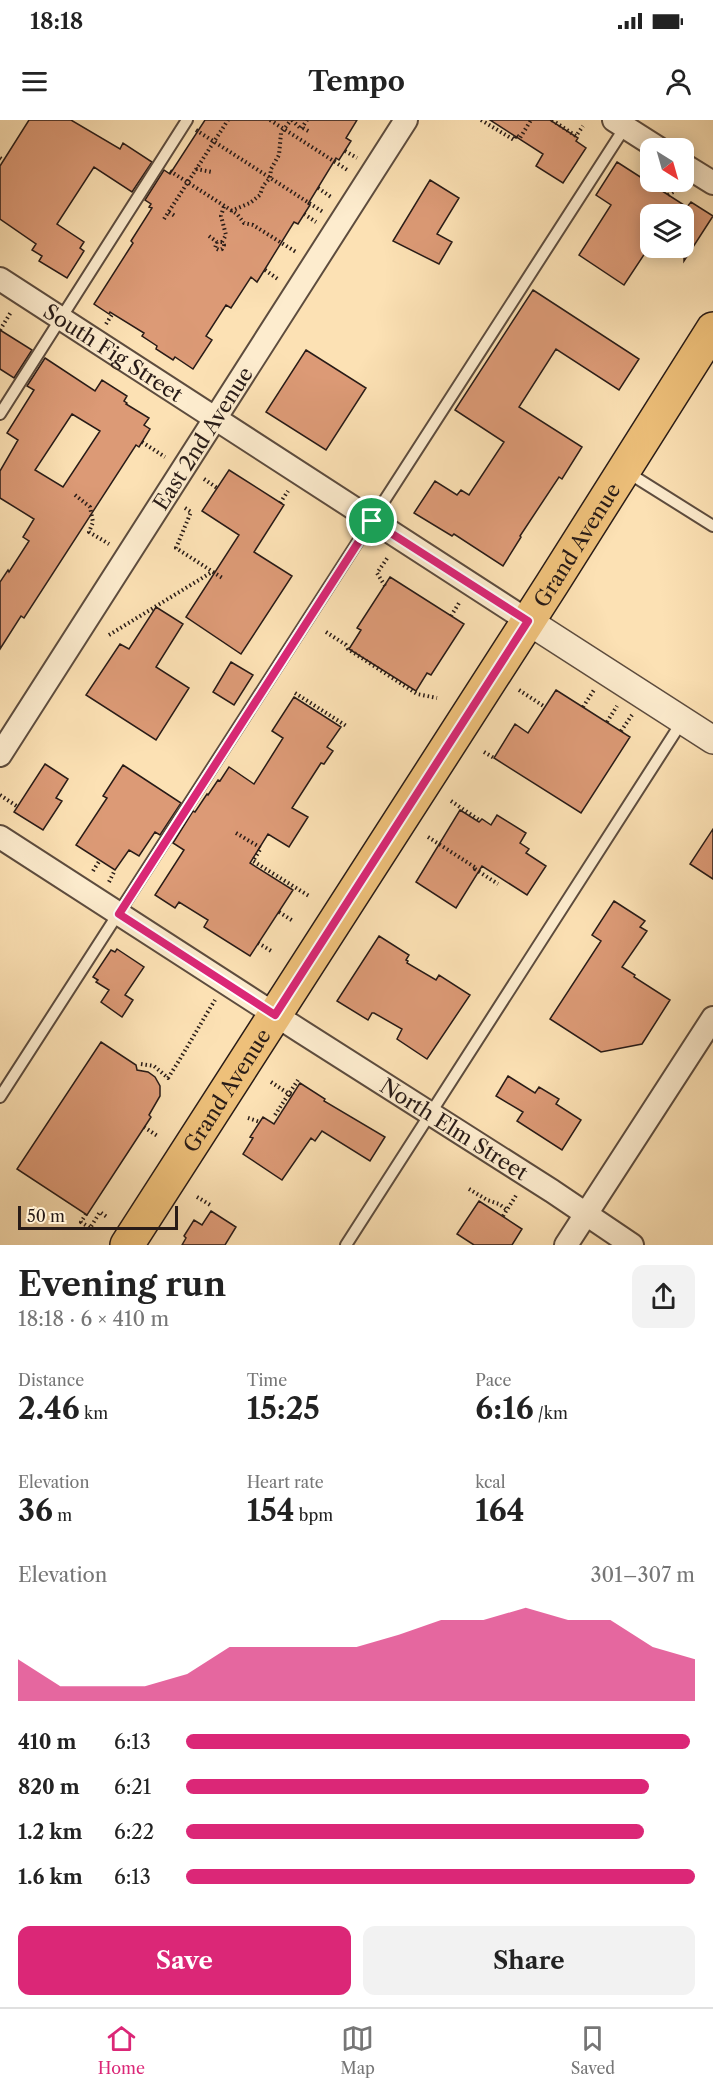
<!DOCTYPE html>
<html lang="en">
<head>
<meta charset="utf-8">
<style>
  :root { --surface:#fff; --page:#f2f2f2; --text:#222; --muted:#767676; --line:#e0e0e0; --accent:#db2777 }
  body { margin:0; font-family:"Libre Caslon Text",serif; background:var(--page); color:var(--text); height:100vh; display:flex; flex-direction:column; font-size:22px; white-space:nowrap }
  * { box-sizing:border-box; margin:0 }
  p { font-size:20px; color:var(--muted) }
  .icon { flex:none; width:33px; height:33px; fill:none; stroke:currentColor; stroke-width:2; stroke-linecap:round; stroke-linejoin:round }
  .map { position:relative; height:1125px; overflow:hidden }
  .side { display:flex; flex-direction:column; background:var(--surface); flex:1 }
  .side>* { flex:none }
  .needle { width:39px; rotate:143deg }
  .fabs { position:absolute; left:640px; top:18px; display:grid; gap:12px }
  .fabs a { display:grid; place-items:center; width:54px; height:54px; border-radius:12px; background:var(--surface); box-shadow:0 3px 15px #0003; font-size:30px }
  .scale { position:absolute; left:18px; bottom:15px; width:160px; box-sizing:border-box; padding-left:6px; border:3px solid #281b17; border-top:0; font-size:16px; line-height:21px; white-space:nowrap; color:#281b17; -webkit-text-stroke:4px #fdecce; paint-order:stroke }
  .pin { position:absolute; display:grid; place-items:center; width:51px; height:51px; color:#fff; margin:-26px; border:3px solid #fff; border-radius:50%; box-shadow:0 2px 6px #0007 }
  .round { display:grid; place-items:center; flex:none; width:63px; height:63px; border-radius:12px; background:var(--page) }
  .summary { display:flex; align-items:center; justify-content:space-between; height:102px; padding:0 18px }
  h1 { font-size:33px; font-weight:700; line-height:45px }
  .metrics { display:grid; grid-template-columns:repeat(3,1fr); gap:9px; height:102px; padding:6px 18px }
  .metrics div { display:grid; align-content:center }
  .metrics b { font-size:30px; font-weight:700 }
  .metrics small { font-size:16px; font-weight:400 }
  .metrics p { font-size:16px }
  .chart { height:168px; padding:12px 18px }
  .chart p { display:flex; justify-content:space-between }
  .chart svg { width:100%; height:108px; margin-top:6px; fill:var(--accent); opacity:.7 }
  .button { display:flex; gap:12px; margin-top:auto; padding:12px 18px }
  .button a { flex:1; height:69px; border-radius:12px; background:var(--accent); color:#fff; font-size:24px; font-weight:700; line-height:69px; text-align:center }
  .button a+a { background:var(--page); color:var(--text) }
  ul { padding:0 18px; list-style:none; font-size:20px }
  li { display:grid; grid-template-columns:96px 72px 1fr; align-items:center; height:45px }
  li i { height:15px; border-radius:8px; background:var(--accent) }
  .status { display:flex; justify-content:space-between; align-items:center; height:42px; padding:0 30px; background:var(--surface); direction:ltr }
  .status svg { height:16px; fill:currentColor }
  header { display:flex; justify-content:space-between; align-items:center; height:78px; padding:0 18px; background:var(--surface); font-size:27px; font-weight:700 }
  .tabs { display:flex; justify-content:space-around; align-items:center; height:84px; border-top:2px solid var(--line); background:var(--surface); font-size:16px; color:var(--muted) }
  .tabs a { display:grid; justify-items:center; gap:3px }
  .tabs .selected { color:var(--accent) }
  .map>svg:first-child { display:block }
</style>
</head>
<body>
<div class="status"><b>18:18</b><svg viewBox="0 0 49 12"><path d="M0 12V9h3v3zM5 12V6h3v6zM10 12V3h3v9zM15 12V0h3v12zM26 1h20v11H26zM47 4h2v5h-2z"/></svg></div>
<header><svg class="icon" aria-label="menu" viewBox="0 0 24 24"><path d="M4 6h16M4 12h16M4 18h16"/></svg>Tempo<svg class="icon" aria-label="person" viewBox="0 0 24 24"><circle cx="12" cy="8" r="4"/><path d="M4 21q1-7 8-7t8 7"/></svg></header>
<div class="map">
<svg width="713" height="1125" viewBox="0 0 713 1125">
  <rect width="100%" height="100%" fill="#fce1b4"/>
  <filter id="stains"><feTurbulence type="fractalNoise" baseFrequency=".00333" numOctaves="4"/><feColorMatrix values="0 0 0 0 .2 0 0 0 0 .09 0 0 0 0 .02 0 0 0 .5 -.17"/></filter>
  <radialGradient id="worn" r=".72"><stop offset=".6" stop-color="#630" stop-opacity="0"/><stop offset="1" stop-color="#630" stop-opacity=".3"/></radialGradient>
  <path fill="#dc9a76" stroke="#281b17" stroke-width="1.5" fill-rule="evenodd" d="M29,0h42l49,29 3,-6 29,19 -20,30 -38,-25 -37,57 27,18 -4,6 4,3 -17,27 -28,-17 3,-5 -10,-6 4,-6 -36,-25v-53z
    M205,0h152l-11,18 5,3 -12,19 -3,-2 -28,46 2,1 -12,19 -4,-2 -37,60 -6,-5 -20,31 -5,-3 -20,31 6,4 -19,29 -18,-12 -2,3 -17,-11 1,-3 -15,-10 2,-3 -34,-21 -1,2 -15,-10 39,-61 -2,-2 21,-33 -3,-1 2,-3 -6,-4 19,-30 6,4z
    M490,0h60l28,18 -2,3 10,7 -23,35 -27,-17 7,-12z
    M617,42l70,45 4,-5 22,14 -29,45v-47h-33v30l-27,41 -45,-30 32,-50 -15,-10z
    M430,60l29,18 -22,36 15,8 -13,22 -46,-23z
    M533,170l106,69 -20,31 -63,-41 -37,58 63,40 -20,32 -3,-2 -39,59 1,1 -18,29 -49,-32 -2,2 -38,-23 21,-32 22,14 4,-5 8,5 35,-53 -49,-32z
    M0,210l32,20 -18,28 -14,-9z
    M306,230l60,38 -40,62 -60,-38z
    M45,238l50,33 7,-11 25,16 -3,5 3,2 -1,1 23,14 -5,7 6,4 -11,18 -3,-2 -112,173 -3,-2 -21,33v-67l8,-12 1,2 20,-31 -6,-4 11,-18 -34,-21v-27l18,-31 -11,-7 27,-43 -7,-4zM72,294l28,17 -37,56 -28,-17z
    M229,350l55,35 -30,47 38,24 -51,78 -55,-37 53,-82 -37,-24z
    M390,457l74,47 -33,51 -4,-2 -11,18 -67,-42 12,-19 -4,-2z
    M156,487l27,17 -27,43 33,21 -33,52 -70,-45 34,-51 9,5z
    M231,542l22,13 -19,30 -21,-13z
    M556,570l74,47 -49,76 -87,-55 21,-34 13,9z
    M294,577l47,30 -14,20 6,4 -9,13 -3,-1 -29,45 16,9 -19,30 -21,-13 -18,29 43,27 -43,66 -46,-29 4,-7 -29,-18 -4,6 -20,-13 29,-45 -11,-7 20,-32 2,1 12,-18 1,1 10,-15 2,1 9,-14 25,17 29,-46 -11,-7z
    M45,644l23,15 -12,19 6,3 -19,29 -29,-18z
    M123,645l58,38 -21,32 -5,-3 -16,24 -10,-6 -14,20 -39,-25 31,-47 -4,-2z
    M460,690l19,12 3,-3 9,6 6,-10 29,18 -6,10 9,6 -3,4 20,13 -19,29 -45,-29 -26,42 -40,-26z
    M713,709v50l-23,-15z
    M614,781l31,20 -5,6 7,4 -25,36 13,8 -1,2 36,23 -28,44 -41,8 -51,-33 51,-78 -9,-6z
    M379,816l30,19 -3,5 2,1 -1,2 29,17 3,-5 31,20 -43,64 -30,-20 5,-10 -28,-16h-2l-4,7 -31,-19z
    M117,829l27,18 -19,28 8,5 -11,17 -21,-15 8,-12 -13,-8 2,-2 -5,-3 18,-27 4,2z
    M101,922l35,23 1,5 11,2 7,5 5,9v10l-11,19 2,2 -64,98 -70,-46z
    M508,956l27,17 4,-6 20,12 -3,5 25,16 -19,30 -45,-29 6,-9 -27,-16z
    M300,963l25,16 -1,2 61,36 -15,24 -48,-30 -7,10 -4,-3 -29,42 -39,-26 10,-16 -3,-1 13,-20 11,7z
    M479,1081l43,28 -10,16h-38l-17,-11z
    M211,1091l25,16 -11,18h-43l4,-7 -2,-2 10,-16 8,5z"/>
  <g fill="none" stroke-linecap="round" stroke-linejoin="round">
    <g stroke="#5d4c3e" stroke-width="14">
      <path id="service" d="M0,294l187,-294
        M627,352l86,54
        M0,977l627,-973
        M346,1125l337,-525"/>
    </g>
    <g stroke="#5d4c3e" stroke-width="26">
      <g id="minor">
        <path d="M614,0l44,28"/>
        <path d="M684,45l29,18"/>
        <path id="s1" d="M0,159l528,342"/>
        <path id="s2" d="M0,635l406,-635"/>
        <path id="s3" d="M0,717l302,195 250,159 80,54"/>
        <path d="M566,1125l147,-227"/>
      </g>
    </g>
    <g stroke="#5d4c3e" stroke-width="30">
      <path id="tertiary" d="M528,501l185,119"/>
    </g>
    <g stroke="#281b17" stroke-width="36">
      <g id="primary">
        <path id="s4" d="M127,1125l425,-661 161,-255"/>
      </g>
    </g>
    <path stroke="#281b17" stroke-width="4" stroke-dasharray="1.5 3" stroke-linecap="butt" d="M270,0l79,51
      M292,0l9,9 6,-9
      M481,0l33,20 2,-5 4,3 11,-18
      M552,0l24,16 7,-10
      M303,8l7,4
      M196,10l127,82
      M345,31l12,7
      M0,38l3,2
      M196,49l16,3
      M170,51l67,43 7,9 9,2 43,27
      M318,68l13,9
      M668,75l12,-7
      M231,91l19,-8 10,-8 3,-9 7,-8 1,-9 8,-14 2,-22 10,-13
      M169,92l6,4
      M304,94l12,8
      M164,99l64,-99
      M209,116l8,6h5l2,3 -2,4 -3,1 -4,-2 2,-6
      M222,122l4,-7 -5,-19 3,-10
      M265,150l14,10
      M106,204l7,-11
      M0,210l11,-18
      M142,322l23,15
      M204,359l13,9
      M75,375l15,12 3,15 -4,10 20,12
      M280,383l8,-12
      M185,388l6,4 -15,36 48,31
      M385,466l-8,-13 11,-16
      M451,496l8,-13
      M326,512l20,13 2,4 69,45 20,4
      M109,515l103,-63
      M519,570l26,17
      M295,573l53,34
      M583,587l11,-17
      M607,602l10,-16
      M621,611l11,-16
      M484,632l10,6
      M0,675l18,12
      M451,681l28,19
      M236,713l25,15 -8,13 56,35
      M428,717l48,31 -1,1 23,15
      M93,751l7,-11
      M109,762l6,-12
      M279,792l14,9
      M258,823l15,9
      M141,944l13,2 14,12c17,-26 31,-52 47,-78
      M271,962l21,14
      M275,995l23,-35
      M248,998l12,4
      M144,1007l15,10
      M469,1069l18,11 12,4 8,6
      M197,1077l15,9
      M86,1094l-5,8 9,6 10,-16 7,5
      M503,1096l14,-22"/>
    <use href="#service" stroke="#fdecce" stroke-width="10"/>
    <use href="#minor" stroke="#fdecce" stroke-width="22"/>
    <use href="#tertiary" stroke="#fdecce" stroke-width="27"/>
    <use href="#primary" stroke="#eec07a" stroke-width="33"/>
  </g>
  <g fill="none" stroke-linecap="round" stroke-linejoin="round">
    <g stroke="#fff" stroke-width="12">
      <path id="route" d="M372,401l156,100 -253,394 -156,-101z"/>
    </g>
    <use href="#route" stroke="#db2777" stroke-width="8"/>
  </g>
  <g text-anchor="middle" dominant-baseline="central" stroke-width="4.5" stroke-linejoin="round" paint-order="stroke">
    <g font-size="21" fill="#281b17" stroke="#fdecce">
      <text stroke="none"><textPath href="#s1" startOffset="135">South Fig Street</textPath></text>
      <text stroke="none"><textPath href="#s2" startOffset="376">East 2nd Avenue</textPath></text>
      <text stroke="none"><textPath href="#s4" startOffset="832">Grand Avenue</textPath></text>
      <text stroke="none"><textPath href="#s4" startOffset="184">Grand Avenue</textPath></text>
      <text stroke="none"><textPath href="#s3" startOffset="540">North Elm Street</textPath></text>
    </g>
  </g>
  <rect width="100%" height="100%" filter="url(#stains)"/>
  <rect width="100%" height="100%" fill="url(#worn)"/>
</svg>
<div class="fabs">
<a><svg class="needle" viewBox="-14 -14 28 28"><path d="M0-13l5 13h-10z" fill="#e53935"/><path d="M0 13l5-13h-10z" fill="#767676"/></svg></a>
<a><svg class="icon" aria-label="layers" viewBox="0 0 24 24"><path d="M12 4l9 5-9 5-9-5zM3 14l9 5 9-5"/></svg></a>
</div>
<div class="scale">50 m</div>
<div class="pin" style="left:372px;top:401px;background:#1e9e55"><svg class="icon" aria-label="arrive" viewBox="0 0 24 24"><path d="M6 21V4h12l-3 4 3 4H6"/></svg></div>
</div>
<section class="side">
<div class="summary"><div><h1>Evening run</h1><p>18:18 · 6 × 410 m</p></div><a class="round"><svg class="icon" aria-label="share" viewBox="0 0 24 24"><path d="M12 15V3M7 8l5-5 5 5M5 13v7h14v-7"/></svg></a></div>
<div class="metrics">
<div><p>Distance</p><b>2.46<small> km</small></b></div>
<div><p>Time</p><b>15:25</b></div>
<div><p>Pace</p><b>6:16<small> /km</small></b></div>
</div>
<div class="metrics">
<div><p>Elevation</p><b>36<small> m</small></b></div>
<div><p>Heart rate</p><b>154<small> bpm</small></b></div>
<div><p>kcal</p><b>164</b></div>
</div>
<div class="chart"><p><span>Elevation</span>301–307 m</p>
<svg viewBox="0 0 160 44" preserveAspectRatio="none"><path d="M0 44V27L10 38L20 38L30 38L40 33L50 22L60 22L70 22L80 22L90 17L100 11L110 11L120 6L130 11L140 11L150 22L160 27V44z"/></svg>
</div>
<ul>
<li><b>410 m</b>6:13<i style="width:99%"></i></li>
<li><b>820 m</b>6:21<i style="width:91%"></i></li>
<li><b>1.2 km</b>6:22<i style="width:90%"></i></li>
<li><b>1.6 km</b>6:13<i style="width:100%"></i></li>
</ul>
<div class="button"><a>Save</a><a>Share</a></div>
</section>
<nav class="tabs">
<a class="selected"><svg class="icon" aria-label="home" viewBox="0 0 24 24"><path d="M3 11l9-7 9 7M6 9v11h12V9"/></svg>Home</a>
<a><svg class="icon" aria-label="map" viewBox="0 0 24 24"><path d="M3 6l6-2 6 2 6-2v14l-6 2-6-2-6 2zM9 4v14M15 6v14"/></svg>Map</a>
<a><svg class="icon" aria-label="saved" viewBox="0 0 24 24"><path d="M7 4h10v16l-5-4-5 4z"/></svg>Saved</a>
</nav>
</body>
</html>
